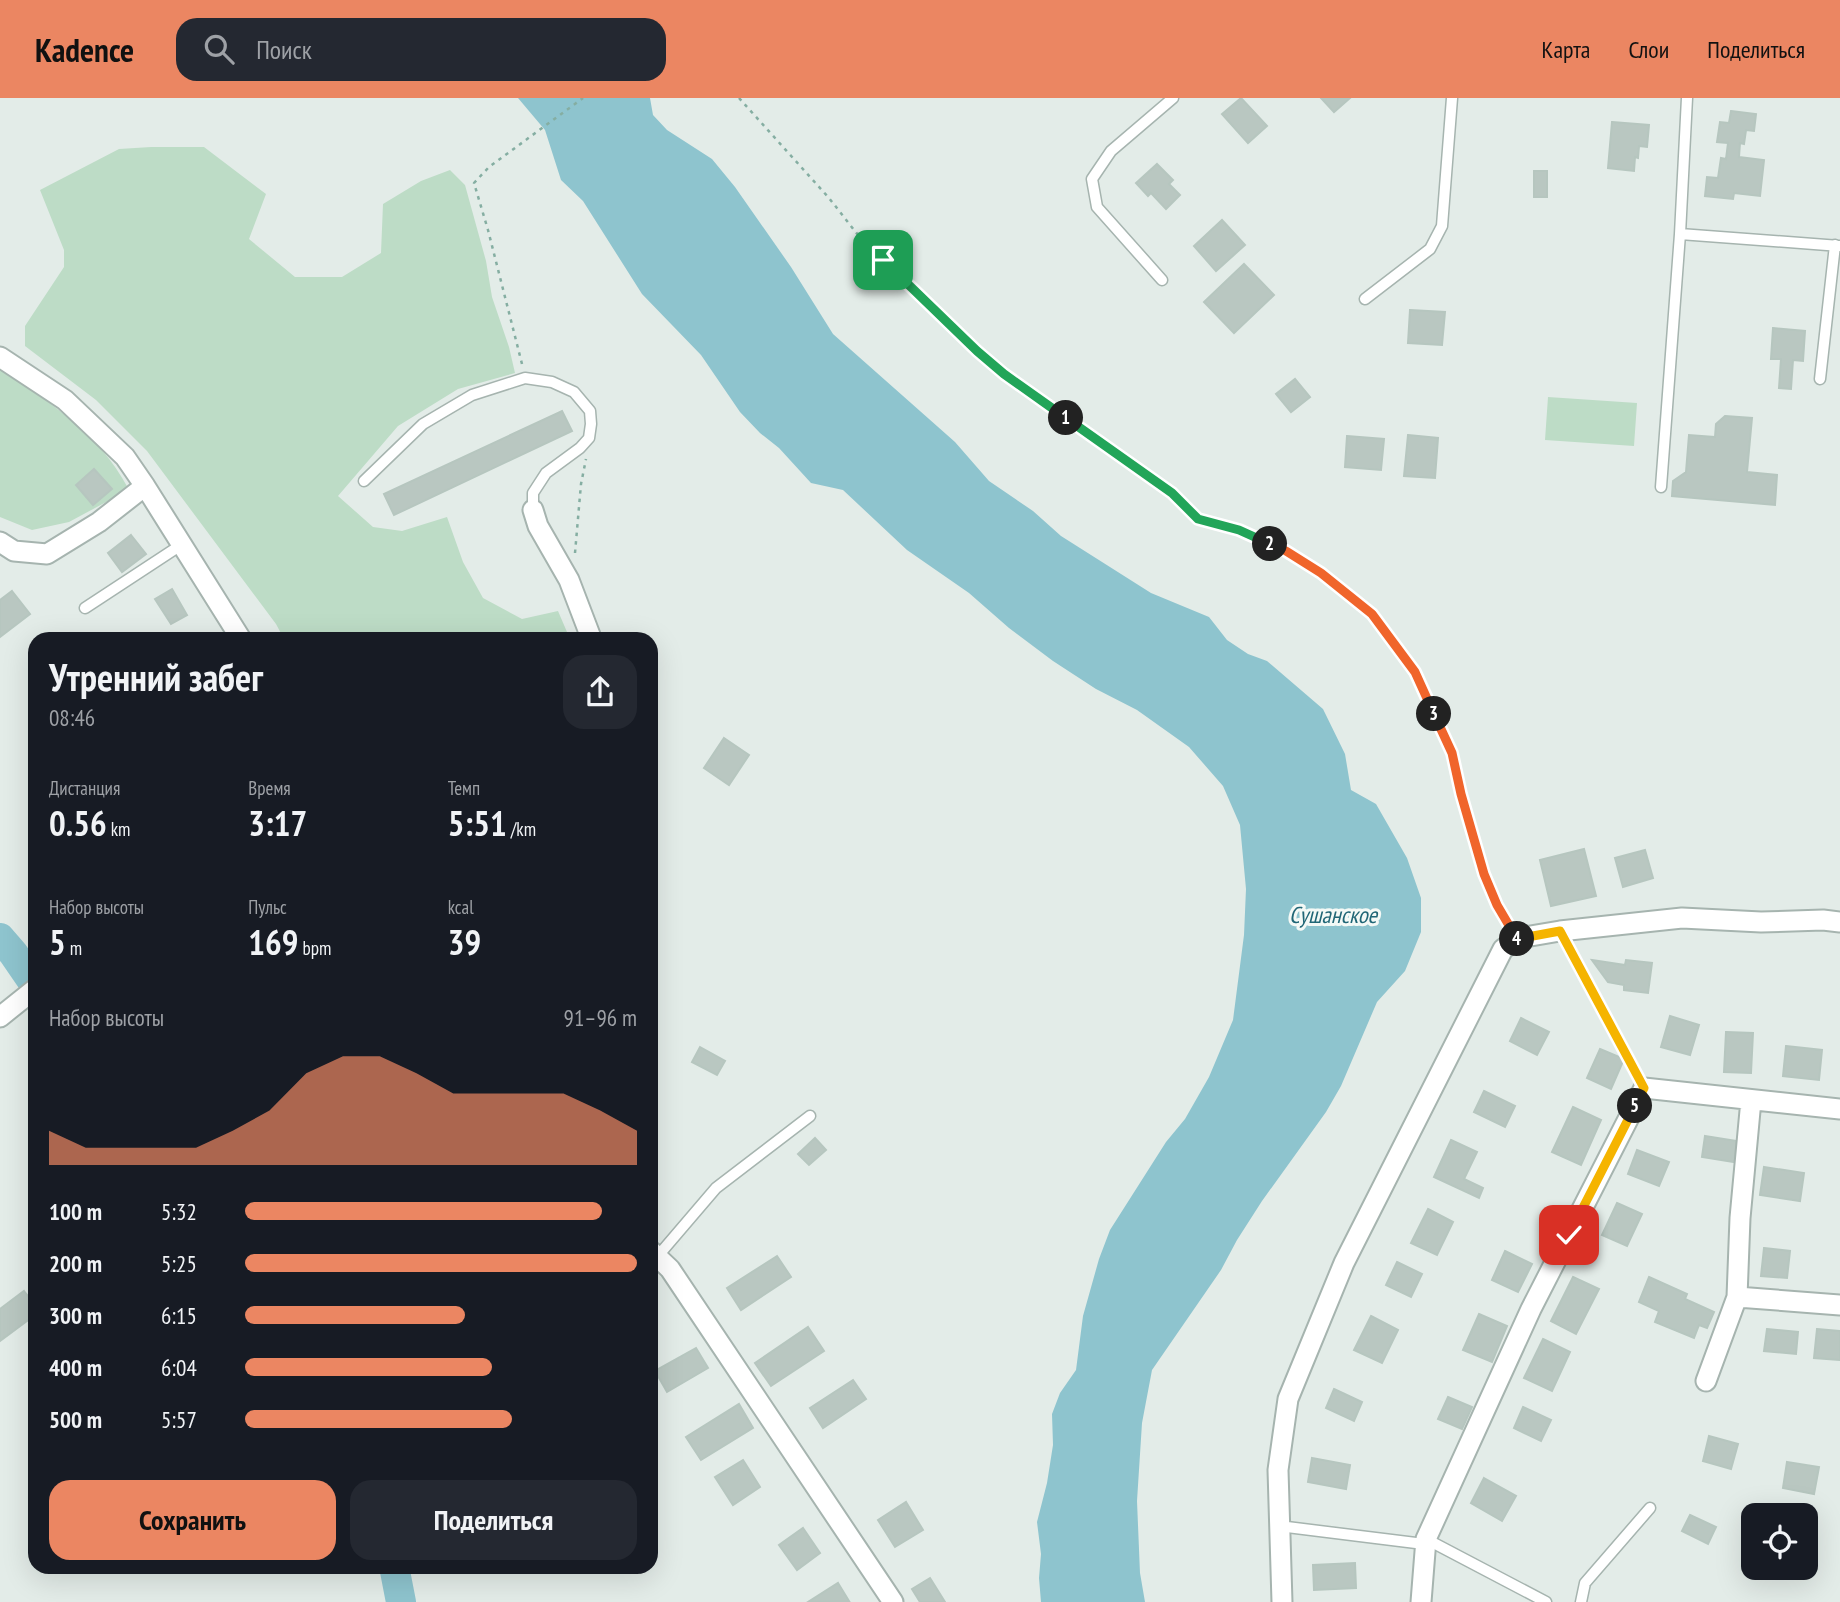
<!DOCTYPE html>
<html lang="ru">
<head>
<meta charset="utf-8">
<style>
  :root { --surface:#171b24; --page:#242831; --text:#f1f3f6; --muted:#9ea1a6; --accent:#eb8662 }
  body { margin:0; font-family:"PT Sans Narrow",sans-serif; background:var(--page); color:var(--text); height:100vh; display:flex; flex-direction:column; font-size:26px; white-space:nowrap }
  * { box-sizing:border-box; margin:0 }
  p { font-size:23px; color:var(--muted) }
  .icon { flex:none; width:38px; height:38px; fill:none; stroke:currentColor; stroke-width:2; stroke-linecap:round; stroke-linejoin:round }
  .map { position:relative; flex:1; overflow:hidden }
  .details { position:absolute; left:28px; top:534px; width:630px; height:942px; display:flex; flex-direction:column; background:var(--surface); border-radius:21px; box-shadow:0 7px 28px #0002 }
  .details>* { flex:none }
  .fabs { position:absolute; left:1741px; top:1405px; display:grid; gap:14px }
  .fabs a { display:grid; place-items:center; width:77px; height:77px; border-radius:14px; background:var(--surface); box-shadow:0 7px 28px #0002; font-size:35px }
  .pin { position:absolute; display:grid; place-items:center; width:60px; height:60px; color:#fff; margin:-30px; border-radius:14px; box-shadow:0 4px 10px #0006 }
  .km { position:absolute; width:35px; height:35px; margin:-18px; border-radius:50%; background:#222; color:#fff; font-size:19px; line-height:35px; text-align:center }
  .round { display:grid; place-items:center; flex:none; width:74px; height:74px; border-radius:21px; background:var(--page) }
  .headline { display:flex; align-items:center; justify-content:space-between; height:119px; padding:0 21px }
  h1 { font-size:38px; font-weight:800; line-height:52px }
  .figures { display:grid; grid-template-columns:repeat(3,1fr); gap:10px; height:119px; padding:7px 21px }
  .figures div { display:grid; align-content:center }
  .figures b { font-size:35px; font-weight:800 }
  .figures small { font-size:19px; font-weight:400 }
  .figures p { font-size:19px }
  .chart { height:196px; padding:14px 21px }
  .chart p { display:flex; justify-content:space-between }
  .chart svg { width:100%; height:126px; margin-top:7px; fill:var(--accent); opacity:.7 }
  .cta { display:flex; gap:14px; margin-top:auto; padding:14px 21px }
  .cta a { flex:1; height:80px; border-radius:21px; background:var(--accent); color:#111; font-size:28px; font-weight:800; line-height:80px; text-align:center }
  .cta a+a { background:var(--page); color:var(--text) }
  ul { padding:0 21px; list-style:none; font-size:23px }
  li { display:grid; grid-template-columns:112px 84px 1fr; align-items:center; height:52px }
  li i { height:18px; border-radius:9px; background:var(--accent) }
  header { display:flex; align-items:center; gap:42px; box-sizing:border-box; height:98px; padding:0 35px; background:var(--accent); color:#111 }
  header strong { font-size:33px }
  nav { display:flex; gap:38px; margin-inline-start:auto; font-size:24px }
  .search { width:490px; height:63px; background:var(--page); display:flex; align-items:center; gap:18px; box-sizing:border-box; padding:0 24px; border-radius:21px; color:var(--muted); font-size:26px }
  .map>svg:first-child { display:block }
</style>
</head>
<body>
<header>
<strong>Kadence</strong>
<div class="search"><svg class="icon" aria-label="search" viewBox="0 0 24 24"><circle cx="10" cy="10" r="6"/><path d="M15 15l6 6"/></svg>Поиск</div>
<nav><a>Карта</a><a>Слои</a><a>Поделиться</a></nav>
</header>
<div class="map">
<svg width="1840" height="1504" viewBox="0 0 1840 1504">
  <rect width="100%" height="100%" fill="#e3ece8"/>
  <path fill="#bddcc6" d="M151,49h53l62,47 -17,45 46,38h47l39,-24 2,-49 38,-23 29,-11 15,15 21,76 6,36 17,50 6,26 -57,16 -60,37 -60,70 35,31 29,4 45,-14 16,45 20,36 39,21 36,-8 12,28h-286l-8,-15 -129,-173 -51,-51 -71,-54v-20l39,-59v-17l-24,-60 79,-41z
    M0,271c50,34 99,64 128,119l-20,13 -39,21 -37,8 -32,-13z
    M1548,299l89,6 -3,43 -89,-6z"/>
  <path fill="#8ec4ce" d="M518,0h132l3,17 14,15 45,29 23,28 56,80 42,67 122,108 34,39 44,30 28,25 90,57 58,24 18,23 21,14 19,7 56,48 22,45 6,36 25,14 31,54 14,40v34l-16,39 -28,31 -36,84 -15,26 -64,89 -25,39 -16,30 -69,100 -10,53 -5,78 3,72 5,29h-104l-2,-24 2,-24 -4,-32 10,-39 6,-38 -1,-31 8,-21 16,-23 7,-54 16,-57 11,-29 56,-88 19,-23 24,-42 24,-57 11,-85 2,-46 -6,-64 -17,-39 -34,-39 -52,-37 -41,-21 -43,-28 -44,-33 -40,-35 -62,-43 -64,-60 -32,-7 -32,-35 -19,-15 -20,-21 -39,-57 -59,-61 -59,-93 -22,-21 -16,-50z"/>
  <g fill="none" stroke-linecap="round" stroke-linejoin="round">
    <path stroke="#8ec4ce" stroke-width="30" d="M0,840l13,15 22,32
      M394,1468l7,36"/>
  </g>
  <path fill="#b9c7c1" stroke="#b6c6bf" stroke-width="2" d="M1241,0l26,28 -19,17 -26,-29z
    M1321,0h29l-16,14z
    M1731,13l25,3 -2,17 -8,-1 -2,14 -4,-1 -1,14 25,3 -4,36 -26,-3 -1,6 -28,-3 2,-19 11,1 3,-20 5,1 2,-16 -11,-1 3,-20 9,1z
    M1612,24l37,3 -2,22 -8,-1 -1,12 -3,-1 -1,14 -26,-3z
    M1157,66l16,16 -4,4 11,11 -14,14 -15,-16 -3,3 -12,-13z
    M1534,73h13v26h-13z
    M1222,122l23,25 -29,26 -22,-25z
    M1244,166l30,31 -40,38 -30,-31z
    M1410,212l35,2 -3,33 -34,-2z
    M1773,230l32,3 -2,30 -10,-1 -2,29 -12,-1 2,-29h-10z
    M1295,281l15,18 -19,15 -15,-18z
    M562,313l10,20 -178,84 -10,-21z
    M1725,318l27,2 -5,54 30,3 -2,30 -103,-9 1,-15 13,-9 3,-37 26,2 1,-13z
    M1408,337l30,3 -3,40 -31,-2z
    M1347,338l37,3 -3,31 -36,-3z
    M94,371l18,20 -19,16 -17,-20z
    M131,437l15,19 -24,18 -14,-19z
    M172,491l15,26 -16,9 -16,-25z
    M12,493l18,23 -30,23v-37z
    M724,640l25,17 -20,30 -25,-17z
    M1584,751l12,47 -45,10 -11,-46z
    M1645,752l8,28 -30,9 -8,-29z
    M1592,862l33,5 1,-5 26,3 -4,30 -24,-3v-5l-16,-3z
    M1670,918l29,9 -9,30 -29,-8z
    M1521,920l28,14 -12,23 -27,-14z
    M1726,934l27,1 -2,40 -27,-1z
    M1786,948l36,4 -3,30 -36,-4z
    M700,949l25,14 -8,14 -25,-13z
    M1600,951l24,10 -13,30 -24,-11z
    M1484,993l31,15 -10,21 -31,-15z
    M1573,1009l28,13 -20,45 -29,-13z
    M1705,1038l32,5 -3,21 -32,-5z
    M815,1040l11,12 -17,15 -11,-11z
    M1451,1042l26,12 -13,27 19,9 -4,10 -45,-21z
    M1637,1052l32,12 -10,24 -31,-12z
    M1764,1069l40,6 -4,28 -40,-6z
    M1617,1105l25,11 -15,32 -25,-11z
    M1428,1111l25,13 -16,33 -26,-12z
    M1764,1150l26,3 -3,27 -26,-2z
    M1505,1153l27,13 -14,28 -26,-12z
    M777,1158l14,21 -50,33 -14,-22z
    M1397,1164l25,12 -11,23 -25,-12z
    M1573,1179l26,12 -23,45 -25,-13z
    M1649,1179l38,17 -2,5 29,13 -7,16 -8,-3 -5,13 -39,-16 4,-11 -20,-9z
    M24,1193l11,14v10l-35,26v-32z
    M1479,1216l28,12 -15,36 -29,-12z
    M1371,1218l27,14 -16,33 -28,-13z
    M808,1229l16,24 -53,35 -16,-23z
    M1767,1231l31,3 -2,22 -32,-3z
    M1817,1231l23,2v29l-26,-2z
    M1543,1241l27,13 -18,39 -28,-13z
    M696,1250l12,20 -41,24 -12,-21z
    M853,1282l13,19 -43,29 -13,-20z
    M1334,1291l28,13 -8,19 -28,-13z
    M1448,1299l24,10 -10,22 -24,-10z
    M739,1306l14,24 -52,32 -15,-23z
    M1523,1309l28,13 -10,21 -27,-13z
    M1709,1338l29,8 -7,25 -28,-8z
    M1312,1360l38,7 -4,24 -38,-7z
    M743,1362l17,27 -27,18 -18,-28z
    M1787,1364l32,5 -5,27 -31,-6z
    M1484,1380l32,18 -14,25 -31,-18z
    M906,1404l17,28 -28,17 -17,-27z
    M1690,1417l26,12 -8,17 -26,-13z
    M803,1430l17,25 -23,17 -18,-25z
    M1355,1465l1,25 -42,2 -1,-25z
    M930,1480l15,24h-25l-8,-13z
    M838,1485l11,18 -41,1z"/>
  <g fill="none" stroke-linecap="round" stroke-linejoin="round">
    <g stroke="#a6b4af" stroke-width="13">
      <path id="service" d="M1680,136l7,-136
        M1162,182l-65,-73 -5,-28 19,-28 62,-53
        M1365,201l65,-50 12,-23 10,-128
        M1820,281l15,-134
        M364,383l59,-57 49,-29 53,-17 27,4 22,10 16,19 1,13 -2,14 -9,10 -34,25 -13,20v17
        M1661,389l19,-253 160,12
        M85,510l96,-63
        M1560,833l84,157
        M657,1159l59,-69 94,-72
        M1279,1428l145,18
        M1426,1441l120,63
        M1581,1504l4,-19 65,-75"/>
    </g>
    <g stroke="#a6b4af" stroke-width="23">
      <path id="minor" d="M0,259l65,43 60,57 20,29 96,153
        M533,412l5,16 31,54 21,55v4
        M0,444l14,9 33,3 52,-32 46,-36
        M0,919l35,-28
        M651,1153l19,18 223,333
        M1737,1199l103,8
        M1706,1283l31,-84 3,-79 11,-118
        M1282,1504l-4,-132 10,-71 56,-136 159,-314 16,-11 41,-7 122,-13 79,4 62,-2 17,2
        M1421,1504l5,-63 105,-230 113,-221 196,21"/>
    </g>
    <path stroke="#85aea2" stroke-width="2.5" stroke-dasharray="3.5 5" stroke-linecap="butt" d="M739,0l90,100 29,37 119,116 27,23 168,119 26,26 41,11 47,21 35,22 51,41 43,58 37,81 9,41 23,80 13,31 11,20
      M522,266l-34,-134 -14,-47 15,-16 94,-69
      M575,455l6,-69 5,-25"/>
    <use href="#service" stroke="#fff" stroke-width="10"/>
    <use href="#minor" stroke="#fff" stroke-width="19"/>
  </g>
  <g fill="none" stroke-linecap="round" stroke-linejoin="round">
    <g stroke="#fff" stroke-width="14">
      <path id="split-1" d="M883,162l94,91 27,23 62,44"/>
    </g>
    <g stroke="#fff" stroke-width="14">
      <path id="split-2" d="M1066,320l106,75 26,26 41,11 31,14"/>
    </g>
    <g stroke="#fff" stroke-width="14">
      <path id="split-3" d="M1270,446l16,7 35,22 51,41 43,58 19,42"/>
    </g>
    <g stroke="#fff" stroke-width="14">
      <path id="split-4" d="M1434,616l18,39 9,41 23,80 13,31 20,34"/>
    </g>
    <g stroke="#fff" stroke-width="14">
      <path id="split-5" d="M1517,841l43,-8 84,157 -9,18"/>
    </g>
    <g stroke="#fff" stroke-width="14">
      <path id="split-6" d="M1569,1137l66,-129"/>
    </g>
    <use href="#split-1" stroke="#22a559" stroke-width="9"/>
    <use href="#split-2" stroke="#22a559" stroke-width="9"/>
    <use href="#split-3" stroke="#f0652b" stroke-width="9"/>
    <use href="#split-4" stroke="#f0652b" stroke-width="9"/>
    <use href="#split-5" stroke="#f5b400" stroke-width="9"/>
    <use href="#split-6" stroke="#f5b400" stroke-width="9"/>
  </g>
  <g text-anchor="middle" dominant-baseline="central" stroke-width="6" stroke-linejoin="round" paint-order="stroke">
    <g font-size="23" font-style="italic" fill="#206676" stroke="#f4f9f6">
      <text x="1333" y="816">Сушанское</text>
    </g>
  </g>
</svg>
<div class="fabs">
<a><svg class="icon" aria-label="locate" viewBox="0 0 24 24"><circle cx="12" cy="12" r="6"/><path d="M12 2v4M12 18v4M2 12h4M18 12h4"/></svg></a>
</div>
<div class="pin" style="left:883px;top:162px;background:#1e9e55"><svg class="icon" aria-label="arrive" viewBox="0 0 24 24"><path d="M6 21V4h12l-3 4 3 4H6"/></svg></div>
<div class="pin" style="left:1569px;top:1137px;background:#d93025"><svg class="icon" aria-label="check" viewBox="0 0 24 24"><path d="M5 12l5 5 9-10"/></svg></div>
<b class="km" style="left:1066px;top:320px">1</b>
<b class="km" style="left:1270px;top:446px">2</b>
<b class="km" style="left:1434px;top:616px">3</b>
<b class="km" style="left:1517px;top:841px">4</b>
<b class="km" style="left:1635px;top:1008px">5</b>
<section class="details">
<div class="headline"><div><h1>Утренний забег</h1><p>08:46</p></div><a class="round"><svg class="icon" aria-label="share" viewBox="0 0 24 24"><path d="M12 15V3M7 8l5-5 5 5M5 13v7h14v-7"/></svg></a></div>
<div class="figures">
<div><p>Дистанция</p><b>0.56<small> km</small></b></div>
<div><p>Время</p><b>3:17</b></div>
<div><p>Темп</p><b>5:51<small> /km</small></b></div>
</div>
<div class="figures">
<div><p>Набор высоты</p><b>5<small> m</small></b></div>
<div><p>Пульс</p><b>169<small> bpm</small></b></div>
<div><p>kcal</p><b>39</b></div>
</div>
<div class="chart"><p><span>Набор высоты</span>91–96 m</p>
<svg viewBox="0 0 160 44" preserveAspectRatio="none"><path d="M0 44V32L10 38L20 38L30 38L40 38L50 32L60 25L70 12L80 6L90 6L100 12L110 19L120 19L130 19L140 19L150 25L160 32V44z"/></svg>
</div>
<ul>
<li><b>100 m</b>5:32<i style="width:91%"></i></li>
<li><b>200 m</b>5:25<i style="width:100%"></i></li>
<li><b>300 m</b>6:15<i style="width:56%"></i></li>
<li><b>400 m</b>6:04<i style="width:63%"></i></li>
<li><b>500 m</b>5:57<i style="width:68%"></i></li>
</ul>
<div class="cta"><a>Сохранить</a><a>Поделиться</a></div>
</section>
</div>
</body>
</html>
